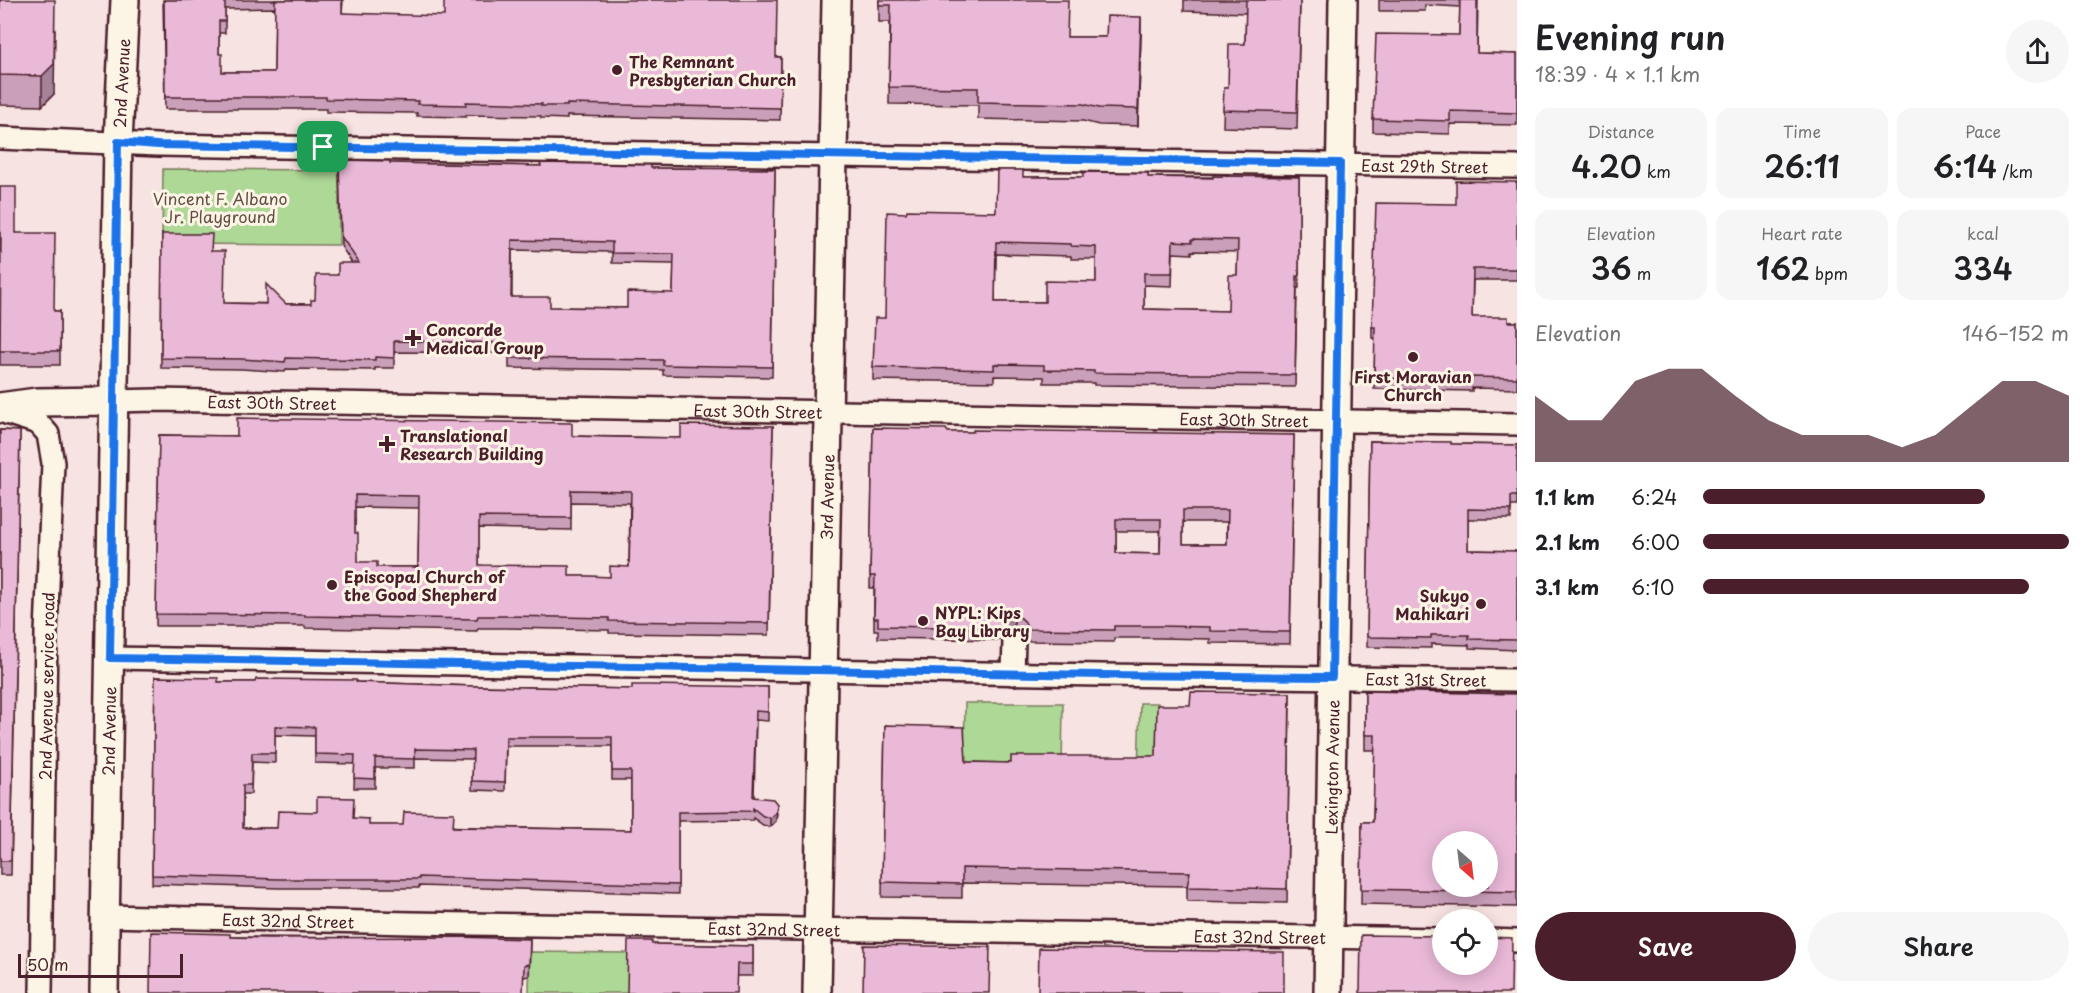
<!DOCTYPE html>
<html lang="en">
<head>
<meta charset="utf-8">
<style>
  :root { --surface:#fff; --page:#f6f6f6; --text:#202124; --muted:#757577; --accent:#4a1f2b }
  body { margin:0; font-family:"Playpen Sans",sans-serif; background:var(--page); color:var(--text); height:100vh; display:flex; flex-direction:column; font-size:22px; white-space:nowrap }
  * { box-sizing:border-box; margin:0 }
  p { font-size:20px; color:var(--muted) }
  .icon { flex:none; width:33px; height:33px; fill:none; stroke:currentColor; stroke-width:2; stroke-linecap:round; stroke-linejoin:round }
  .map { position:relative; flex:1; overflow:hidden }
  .drawer { display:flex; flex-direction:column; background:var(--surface); width:570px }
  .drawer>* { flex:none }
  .needle { width:39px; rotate:152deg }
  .buttons { position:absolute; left:1432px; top:831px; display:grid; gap:12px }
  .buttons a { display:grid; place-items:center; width:66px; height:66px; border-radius:50%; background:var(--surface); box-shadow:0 3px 15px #0003; font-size:30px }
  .scale { position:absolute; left:18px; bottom:15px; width:165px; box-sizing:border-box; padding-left:6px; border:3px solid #4a1f2b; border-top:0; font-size:16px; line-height:21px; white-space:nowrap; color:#4a1f2b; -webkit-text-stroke:4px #fcf5e5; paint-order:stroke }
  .pin { position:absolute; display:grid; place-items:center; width:51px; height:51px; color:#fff; margin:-26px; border-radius:12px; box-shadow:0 3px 9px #0006 }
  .round { display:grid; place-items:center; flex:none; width:63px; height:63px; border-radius:32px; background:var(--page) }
  .summary { display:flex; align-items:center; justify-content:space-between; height:102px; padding:0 18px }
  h1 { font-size:33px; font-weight:600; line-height:45px }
  .figures { display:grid; grid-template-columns:repeat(3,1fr); gap:9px; height:102px; padding:6px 18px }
  .figures div { display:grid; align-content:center; border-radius:15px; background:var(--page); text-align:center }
  .figures b { font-size:30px; font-weight:600 }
  .figures small { font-size:16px; font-weight:400 }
  .figures p { font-size:16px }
  .chart { height:168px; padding:12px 18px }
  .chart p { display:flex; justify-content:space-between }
  .chart svg { width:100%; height:108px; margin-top:6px; fill:var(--accent); opacity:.7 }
  .primary-button { display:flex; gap:12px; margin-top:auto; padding:12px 18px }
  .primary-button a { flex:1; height:69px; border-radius:36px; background:var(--accent); color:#fff; font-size:24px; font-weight:600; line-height:69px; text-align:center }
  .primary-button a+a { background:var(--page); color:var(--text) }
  ul { padding:0 18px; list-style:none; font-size:20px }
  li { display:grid; grid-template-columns:96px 72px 1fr; align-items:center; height:45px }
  li i { height:15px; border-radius:8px; background:var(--accent) }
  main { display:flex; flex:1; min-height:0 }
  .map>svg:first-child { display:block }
</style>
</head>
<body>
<main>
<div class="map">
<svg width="1517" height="993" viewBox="0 0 1517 993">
  <rect width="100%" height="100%" fill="#f7e3e1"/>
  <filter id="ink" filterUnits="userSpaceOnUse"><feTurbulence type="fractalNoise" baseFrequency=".0167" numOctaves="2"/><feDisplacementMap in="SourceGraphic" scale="12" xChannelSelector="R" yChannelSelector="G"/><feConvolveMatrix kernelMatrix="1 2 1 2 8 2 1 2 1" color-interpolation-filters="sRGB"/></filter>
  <g filter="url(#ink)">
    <path fill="#add896" stroke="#7c7c60" stroke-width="1.5" d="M163,169l176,1v75l-177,-1z
      M965,703h98l-1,68 -96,5 1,-20h-3z
      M1140,703h18l-2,53 -18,17z
      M530,952l98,1v40h-99z"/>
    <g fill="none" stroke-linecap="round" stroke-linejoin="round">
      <g stroke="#4a1f2b" stroke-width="26">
        <g id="minor">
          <path id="s1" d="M0,138l158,7 1359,22"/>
          <path id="s2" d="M113,401l43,-1 1361,24"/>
          <path d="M0,411l38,12 10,11 5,29 -7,170 -5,360"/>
          <path id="s3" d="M110,658l992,17 415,5"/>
          <path d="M1013,674l1,-34"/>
          <path id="s4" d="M105,916l307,7 1031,16"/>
          <path d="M1488,940l29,1"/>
        </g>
      </g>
      <g stroke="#4a1f2b" stroke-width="32">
        <g id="major">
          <path d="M0,407l37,-5 76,-1"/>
          <path id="s5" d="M104,993l14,-851 7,-142"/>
          <path id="s6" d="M817,993l19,-993"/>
          <path id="s7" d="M1328,993l15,-993"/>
        </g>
      </g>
      <use href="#minor" stroke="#fcf5e5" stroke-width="21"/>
      <use href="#major" stroke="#fcf5e5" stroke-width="27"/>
    </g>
    <path fill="#c99fba" stroke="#4a1f2b" stroke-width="1.5" fill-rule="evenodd" d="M0,0l54,94 -12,12 -42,-1z
      M163,0h180l-1,13 439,44 -1,63 -213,-4v3l-26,-1v-2l-75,-1v2l-49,-1v-3l-91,-1v-3h-161zM275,8l-1,64h-52l-3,-18v-21h6v-24z
      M879,0l188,37h39l35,-3 -3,92 -39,-1 -16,-4 -105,-2v-14l-89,-1 1,-82h-11z
      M1184,0h116l-3,129 -74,-2 1,-39h4l17,-44 1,-31 -62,-2z
      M1379,0h99l-1,53 40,1v71l-67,-1v10l-77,-2v-13l86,-84 1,-28 -35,-2v6h-46z
      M339,160l51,3 261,5 124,1 -3,208 -109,-2v-5l-154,-2v-15l-115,-1v16h-19v2l-89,-1 -1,3 -43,-3 -81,-1 1,-134 50,17 12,52 87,1 27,-29 14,-12 -11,-17zM512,250l100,2v11l62,1 -1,29 -46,15 -77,-1 -38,-10z
      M1023,177h276v111h-2l-2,99 -201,-2v-2h-50v-6l-50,-1v6l-121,-2v-13l12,-49 21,-105 90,-1zM1192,251l46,1 -1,23 -9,36 -84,-2v-24l28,1 1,-33 19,1zM996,254l75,2v3h25v23l-51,20h-50z
      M1517,182v98h-44l-1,37 36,5h9v67l-45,-1v3l-98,-2 1,-50 -3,-1v-11l84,-123z
      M0,187l16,46 38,78h6v54h-60l1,-113h-1z
      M773,426l-4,209 -160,-2v-3l-102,-2h-29l-1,3 -172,-3v-2h-149l3,-191 78,1h335l109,2zM571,502l59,1 -1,64 -19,10 -41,-1 -90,-11v-37l92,2zM355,507l64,1 -1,59h-41l-19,-5 -3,-29z
      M873,428l75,4 346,3 -4,209 -80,-1v-4l-51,-1h-45v4l-87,-1 -2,-7 -4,-4 -7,-3 -10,6 -3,7 -123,-2v-8h-4v-42h-4zM1183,522h44v22h-44zM1116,531h44v23l-44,-1z
      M0,430l20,1 -9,444h-11z
      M1370,441l81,3 66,1v61h-6v13h-43v31l49,1v99l-48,-2v-3l-38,-1v4l-64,-1z
      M155,677l63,5h138l118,4 158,3 136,-2v34l-12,-1 -2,77 23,16 -1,8 -6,6 -7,-2 -10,-7v2l-75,1v73l-259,-8v2h-140l-127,-4zM275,735l40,1v27l40,1 -1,24h21v-20h40v-10l58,1 -1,31 33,1 1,-45h106v34h19v50l-262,-5 -16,-7 -76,10h-34v-34h8l1,-32 23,1z
      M1365,691l152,3v213l-156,-3 1,-82h11l2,-72h-10z
      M1290,693l-3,210 -100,-2v-15l-225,-3v15l-80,-1 3,-172 81,37 45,1 145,-7 34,-51z
      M230,937l300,2 -1,37 -5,1z
      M652,944l101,2v30h-16z"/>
    <path fill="#a48297" stroke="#4a1f2b" stroke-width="1.5" d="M1141,17v17l-3,92v-17z
      M55,30l-1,64 -12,12v-30z
      M1014,615v12l-10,6 -3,7v-12l3,-7z
      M777,804l-1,17 -6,6v-9z"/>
    <path fill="#eab9d8" stroke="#4a1f2b" stroke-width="1.5" fill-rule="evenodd" d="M0,0h55l-1,64 -12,12 -42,-1z
      M164,0h61v21h-6v33h3v18h52l1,-72h67v13l102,3v-16h333l-1,57h5l-1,51 -213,-4v2h-26l1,-2 -76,-2v3l-49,-1 1,-3 -92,-2v-2h-161z
      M879,0h189l-1,37h39l1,-21 34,1 -3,92 -39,-1 -16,-4 -105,-2v-14l-89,-1 2,-82h-12z
      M1246,0h54l-3,112 -74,-2 1,-22h4l1,-44h16z
      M1460,0h17v53l40,1v59l-67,-2v10l-77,-2 3,-85 83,1z
      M339,160l51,1v2l151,3 -1,-3 111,2v3l124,1 -3,198 -109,-2v-5l-154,-2v-15l-115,-2v17l-19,-1v3l-89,-2 -1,4 -43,-3 -81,-1 1,-124h50l-1,17h14l-1,52 42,1v-20l20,20h25v-4h4l1,-25h22v-12h21l-18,-27zM512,240l100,2v11l62,1 -1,39 -46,-1v16l-77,-1v-10h-39z
      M997,170h26v7h60v-5l65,1v4l65,1v-2l86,1v99h-2l-2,99 -201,-2v-2l-50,-1v-5l-50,-1v6l-121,-3 2,-49h10l2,-106 19,1 1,-3 89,2zM1192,239l46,1 -1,35h-8l-1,36 -84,-2v-36h28l1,-32 19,1zM996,242l75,2v2l25,1v35l-51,-1v21h-50z
      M1456,181l61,1v87h-44l-1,48h36v5h9v56l-45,-1v3l-98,-2 1,-51h-3l4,-124 80,1z
      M0,187h16v46h39l-1,78h6v40h-60l1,-113h-1z
      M237,418l335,5v13l39,1 70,1v-13l92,1 -4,197 -160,-2v-3l-102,-2h-29l-1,3 -172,-3v-1l-149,-1 3,-179 78,1zM571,490l60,1 -2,76 -19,-1v11l-21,-1h-20v-10l-90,-1v-48l92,1zM355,495l64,1 -1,71h-41v-5h-19v-29h-3z
      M873,428l73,1 2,3h25v-2l321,5 -4,197 -80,-1v-4l-51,-1h-45v4l-87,-1 -2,-7 -4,-4 -7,-3 -10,6 -3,7 -123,-2v-8h-4l1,-42h-5zM1183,510h45l-1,34h-44zM1116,519h45l-1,35 -44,-1z
      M0,430l20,1 -9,430h-11z
      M1370,441l81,1v2l66,1v51h-6v14l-43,-1v41l49,1v89l-48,-1v-4h-38v3l-64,-1z
      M155,677l63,1v4h37l1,-3 100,1v2l118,4 158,3v-4h17l119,2v25l-12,-1 -3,86 20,2 4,5 -1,8 -6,6 -7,-2 -10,-8v3l-75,1v73l-259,-8v2h-140l-127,-4zM275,726l40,1v27l40,1 -1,23 21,1v-21l40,1v-10l58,1 -1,31 33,1 1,-45h106v34h19v59l-178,-3 1,-14 -50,-1 -1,13h-34v-6l-16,-1 1,-20 -37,-1v15l-39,-1 -1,17h-34v-43h8l1,-32h23z
      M1365,691l152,3v198l-156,-3 1,-67h11l2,-87h-10zM1443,842h45v44h-45z
      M1191,692l99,1 -3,196 -100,-2 3,-15 -228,-4v16l-80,-2 3,-157 79,2 2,35 45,1v-7h145l1,-51h33z
      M151,932l79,2v3l38,1 190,-1 72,2 -1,25 -5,1 -1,28h-373z
      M1361,935l82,1v28h45v-27l24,1 -1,55h-151z
      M628,941h24v3l101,2v18h-16l-1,29h-109z
      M864,945l126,2 -1,46h-126z
      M1039,948l245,4v41h-246z"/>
  </g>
  <g fill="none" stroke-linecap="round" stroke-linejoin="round" filter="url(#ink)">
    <g stroke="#fff" stroke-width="12">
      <path id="route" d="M118,142l40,3 1182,18 -8,514 -230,-2 -992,-17z"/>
    </g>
    <use href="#route" stroke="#1a73e8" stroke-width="8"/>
  </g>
  <g fill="#4a1f2b" stroke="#fcf5e5" stroke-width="2">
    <circle cx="617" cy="70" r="6"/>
    <path d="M410 329h6v6h6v6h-6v6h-6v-6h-6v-6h6z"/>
    <circle cx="1413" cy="357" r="6"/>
    <path d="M384 435h6v6h6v6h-6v6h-6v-6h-6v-6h6z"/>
    <circle cx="332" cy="585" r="6"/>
    <circle cx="1481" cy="604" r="6"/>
    <circle cx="923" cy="621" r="6"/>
  </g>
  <g text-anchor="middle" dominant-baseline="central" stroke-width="6" stroke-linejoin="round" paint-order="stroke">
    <g font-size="16" font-weight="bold" fill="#4a1f2b" stroke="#fcf5e5" text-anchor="start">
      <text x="629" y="61">The Remnant<tspan x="629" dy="18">Presbyterian Church</tspan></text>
      <text x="426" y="329">Concorde<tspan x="426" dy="18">Medical Group</tspan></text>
      <text x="1413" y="376" text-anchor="middle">First Moravian<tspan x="1413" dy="18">Church</tspan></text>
      <text x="400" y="435">Translational<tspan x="400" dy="18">Research Building</tspan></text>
      <text x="344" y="576">Episcopal Church of<tspan x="344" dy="18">the Good Shepherd</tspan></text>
      <text x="1469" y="595" text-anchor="end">Sukyo<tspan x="1469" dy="18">Mahikari</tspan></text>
      <text x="935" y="612">NYPL: Kips<tspan x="935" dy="18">Bay Library</tspan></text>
    </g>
    <g font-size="16" fill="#4a1f2b" stroke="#fcf5e5">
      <text stroke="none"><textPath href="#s5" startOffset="910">2nd Avenue</textPath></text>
      <text stroke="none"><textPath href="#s1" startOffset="1425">East 29th Street</textPath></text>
      <text stroke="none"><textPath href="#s2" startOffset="159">East 30th Street</textPath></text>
      <text stroke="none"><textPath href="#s2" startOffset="645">East 30th Street</textPath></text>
      <text stroke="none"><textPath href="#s2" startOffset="1131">East 30th Street</textPath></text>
      <text stroke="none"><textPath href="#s6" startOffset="496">3rd Avenue</textPath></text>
      <text stroke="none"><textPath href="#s3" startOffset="1316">East 31st Street</textPath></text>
      <text transform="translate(46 686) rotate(-89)">2nd Avenue service road</text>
      <text stroke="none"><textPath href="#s5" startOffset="262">2nd Avenue</textPath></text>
      <text stroke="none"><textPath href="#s7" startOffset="226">Lexington Avenue</textPath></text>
      <text stroke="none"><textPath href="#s4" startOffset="183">East 32nd Street</textPath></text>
      <text stroke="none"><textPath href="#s4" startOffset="669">East 32nd Street</textPath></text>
      <text stroke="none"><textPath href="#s4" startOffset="1155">East 32nd Street</textPath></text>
    </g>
    <g font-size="16" fill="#634d46" stroke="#fcf5e5">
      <text x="220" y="198">Vincent F. Albano<tspan x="220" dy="18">Jr. Playground</tspan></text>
    </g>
  </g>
</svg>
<div class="buttons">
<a><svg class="needle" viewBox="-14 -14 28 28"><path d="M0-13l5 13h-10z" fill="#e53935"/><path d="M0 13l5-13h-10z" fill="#757577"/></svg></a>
<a><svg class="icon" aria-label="locate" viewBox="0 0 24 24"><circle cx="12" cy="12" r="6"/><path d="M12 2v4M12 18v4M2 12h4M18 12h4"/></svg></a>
</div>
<div class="scale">50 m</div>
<div class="pin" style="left:323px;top:147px;background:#1e9e55"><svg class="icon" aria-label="arrive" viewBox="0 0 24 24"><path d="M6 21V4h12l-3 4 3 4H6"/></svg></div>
</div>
<section class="drawer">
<div class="summary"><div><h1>Evening run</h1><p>18:39 · 4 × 1.1 km</p></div><a class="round"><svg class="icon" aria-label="share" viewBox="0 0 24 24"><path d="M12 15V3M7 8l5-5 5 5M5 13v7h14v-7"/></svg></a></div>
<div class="figures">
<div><p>Distance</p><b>4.20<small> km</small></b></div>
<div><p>Time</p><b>26:11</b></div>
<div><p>Pace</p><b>6:14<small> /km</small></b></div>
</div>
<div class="figures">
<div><p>Elevation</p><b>36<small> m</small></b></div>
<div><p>Heart rate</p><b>162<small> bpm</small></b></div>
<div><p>kcal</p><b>334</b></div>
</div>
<div class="chart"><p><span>Elevation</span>146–152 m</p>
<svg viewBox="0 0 160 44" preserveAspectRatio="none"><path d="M0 44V17L10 27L20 27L30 11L40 6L50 6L60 17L70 27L80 33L90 33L100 33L110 38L120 33L130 22L140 11L150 11L160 17V44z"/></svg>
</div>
<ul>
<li><b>1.1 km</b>6:24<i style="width:77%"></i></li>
<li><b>2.1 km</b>6:00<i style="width:100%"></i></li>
<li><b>3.1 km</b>6:10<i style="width:89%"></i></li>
</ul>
<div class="primary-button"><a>Save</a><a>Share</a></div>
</section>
</main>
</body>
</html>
